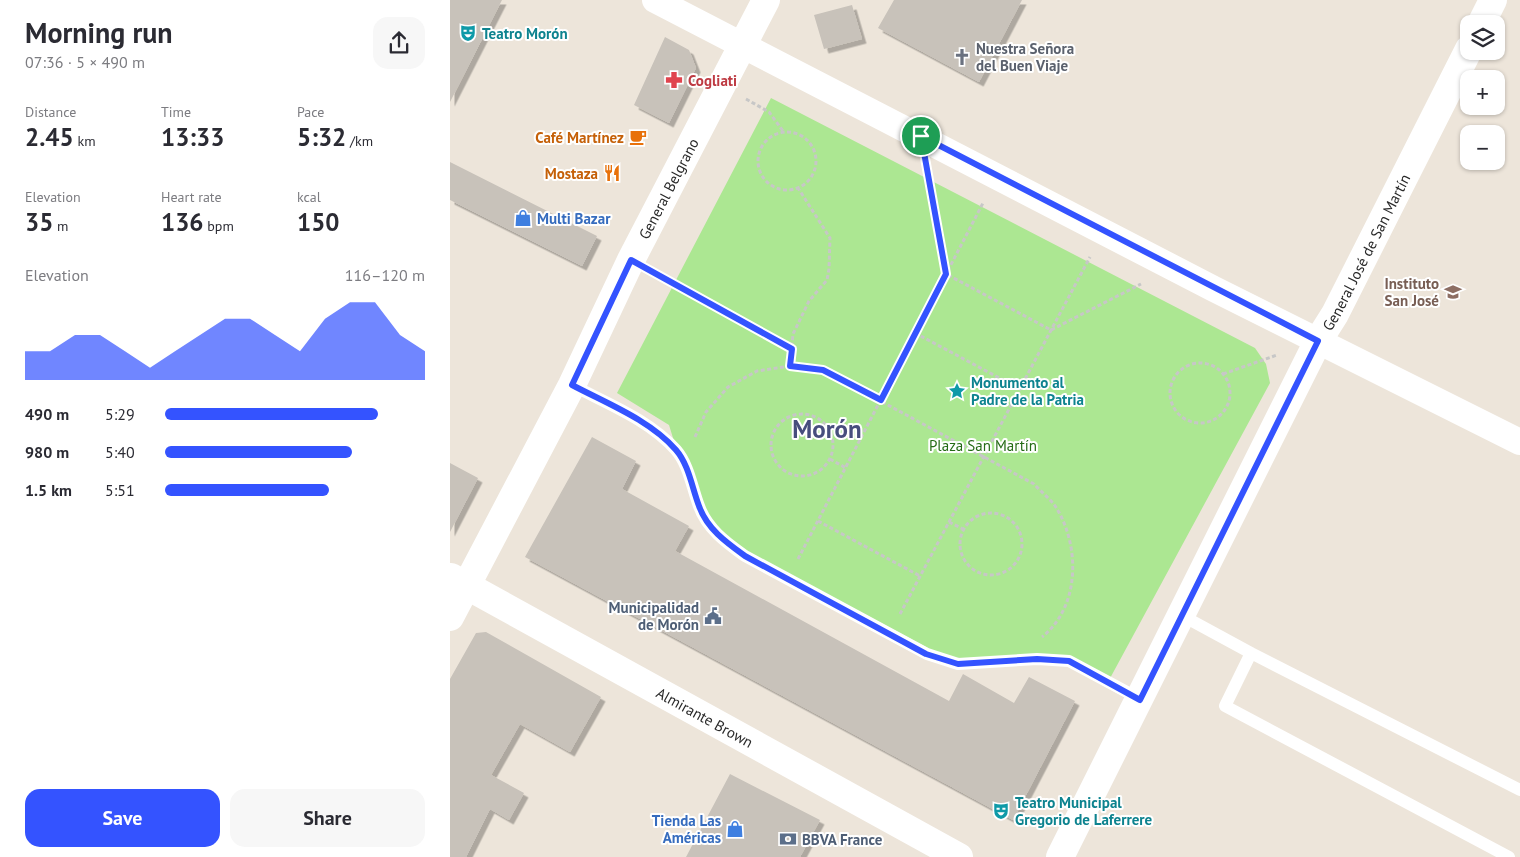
<!DOCTYPE html>
<html lang="en">
<head>
<meta charset="utf-8">
<style>
  :root { --surface:#fff; --page:#f7f7f7; --text:#2b2b33; --muted:#7c7c81; --accent:#3453ff }
  body { margin:0; font-family:"PT Sans",sans-serif; background:var(--page); color:var(--text); height:100vh; display:flex; flex-direction:column; font-size:19px; white-space:nowrap }
  * { box-sizing:border-box; margin:0 }
  p { font-size:16px; color:var(--muted) }
  .icon { flex:none; width:28px; height:28px; fill:none; stroke:currentColor; stroke-width:2; stroke-linecap:round; stroke-linejoin:round }
  .map { position:relative; flex:1; overflow:hidden }
  .side { display:flex; flex-direction:column; background:var(--surface); width:450px }
  .side>* { flex:none }
  .tools { position:absolute; left:1010px; top:15px; display:grid; gap:10px }
  .tools a { display:grid; place-items:center; width:45px; height:45px; border-radius:10px; background:var(--surface); box-shadow:0 1px 4px #0004; font-size:25px }
  .pin { position:absolute; display:grid; place-items:center; width:42px; height:42px; color:#fff; margin:-21px; border:2px solid #fff; border-radius:50%; box-shadow:0 1px 5px #0007 }
  .round { display:grid; place-items:center; flex:none; width:52px; height:52px; border-radius:15px; background:var(--page) }
  .summary { display:flex; align-items:center; justify-content:space-between; height:85px; padding:0 25px }
  h1 { font-size:28px; font-weight:800; line-height:38px }
  .stats { display:grid; grid-template-columns:repeat(3,1fr); gap:8px; height:85px; padding:5px 25px }
  .stats div { display:grid; align-content:center }
  .stats b { font-size:25px; font-weight:800 }
  .stats small { font-size:14px; font-weight:400 }
  .stats p { font-size:14px }
  .chart { height:140px; padding:10px 25px }
  .chart p { display:flex; justify-content:space-between }
  .chart svg { width:100%; height:90px; margin-top:5px; fill:var(--accent); opacity:.7 }
  .primary-button { display:flex; gap:10px; margin-top:auto; padding:10px 25px }
  .primary-button a { flex:1; height:58px; border-radius:15px; background:var(--accent); color:#fff; font-size:20px; font-weight:800; line-height:58px; text-align:center }
  .primary-button a+a { background:var(--page); color:var(--text) }
  ul { padding:0 25px; list-style:none; font-size:16px }
  li { display:grid; grid-template-columns:80px 60px 1fr; align-items:center; height:38px }
  li i { height:12px; border-radius:6px; background:var(--accent) }
  main { display:flex; flex:1; min-height:0 }
  .map>svg:first-child { display:block }
</style>
</head>
<body>
<main>
<section class="side">
<div class="summary"><div><h1>Morning run</h1><p>07:36 · 5 × 490 m</p></div><a class="round"><svg class="icon" aria-label="share" viewBox="0 0 24 24"><path d="M12 15V3M7 8l5-5 5 5M5 13v7h14v-7"/></svg></a></div>
<div class="stats">
<div><p>Distance</p><b>2.45<small> km</small></b></div>
<div><p>Time</p><b>13:33</b></div>
<div><p>Pace</p><b>5:32<small> /km</small></b></div>
</div>
<div class="stats">
<div><p>Elevation</p><b>35<small> m</small></b></div>
<div><p>Heart rate</p><b>136<small> bpm</small></b></div>
<div><p>kcal</p><b>150</b></div>
</div>
<div class="chart"><p><span>Elevation</span>116–120 m</p>
<svg viewBox="0 0 160 44" preserveAspectRatio="none"><path d="M0 44V30L10 30L20 22L30 22L40 30L50 38L60 30L70 22L80 14L90 14L100 22L110 30L120 14L130 6L140 6L150 22L160 30V44z"/></svg>
</div>
<ul>
<li><b>490 m</b>5:29<i style="width:82%"></i></li>
<li><b>980 m</b>5:40<i style="width:72%"></i></li>
<li><b>1.5 km</b>5:51<i style="width:63%"></i></li>
</ul>
<div class="primary-button"><a>Save</a><a>Share</a></div>
</section>
<div class="map">
<svg width="1070" height="857" viewBox="0 0 1070 857">
  <defs>
    <filter id="shadow"><feDropShadow dx="4.5" dy="4.5" stdDeviation="0" flood-color="#0004"/></filter>
  </defs>
  <rect width="100%" height="100%" fill="#ede5da"/>
  <path fill="#ace792" d="M321,98l484,250 11,16 4,19 -162,299 -39,-21 -111,3 -240,-128 -41,-85 -8,-26 -52,-32z"/>
  <path fill="#c8c2ba" filter="url(#shadow)" d="M0,0h52l-52,102z
    M444,0h128l-43,82 -101,-54z
    M402,5l10,34 -38,10 -10,-34z
    M215,37l24,13 7,18 -27,55 -35,-18z
    M0,162l147,74 -15,30 -132,-66z
    M142,437l44,24 -14,28 67,37 -14,25 274,150 14,-27 51,29 15,-26 46,24 -62,119 -488,-263z
    M0,463l28,15 -28,54z
    M36,632l115,65 -31,55 -50,-28 -29,51 33,18 -15,27 -19,-11 -24,48h-16v-178l26,-46z
    M280,774l90,46 -20,37h-114z"/>
  <g fill="none" stroke-linecap="round" stroke-linejoin="round">
    <path stroke="#c7c7c7" stroke-width="3" stroke-dasharray="4 2.5" stroke-linecap="butt" d="M296,99l23,13 14,19
      M308 161a29 29 0 1 1 58 0a29 29 0 1 1-58 0Z
      M478,174l18,100 105,56 90,-46
      M206,274l136,75
      M465,333l105,56
      M720 393a30 30 0 1 1 60 0a30 30 0 1 1-60 0Z
      M340,366l3,-32 16,-33 18,-21 2,-11 1,-31 -32,-50
      M773,374l54,-19
      M321 445a31 31 0 1 1 62 0a31 31 0 1 1-62 0Z
      M245,437l11,-25 22,-25 29,-16 33,-5 33,4 211,114c7,8 18,16 23,25 23,38 23,98 -15,128
      M380,459l16,9
      M510 544a31 31 0 1 1 62 0a31 31 0 1 1-62 0Z
      M368,521l102,55
      M499,522l14,7
      M348,559l185,-356
      M450,614l190,-357"/>
    <path stroke="#fff" stroke-width="12" d="M122,385c34,18 78,35 104,65 13,15 16,38 23,56 8,23 28,37 46,50l182,98 31,10 79,-5 32,2 71,38
      M731,615l70,38 269,137
      M801,653l-26,53 284,151"/>
    <path stroke="#fff" stroke-width="26" d="M205,0l559,289 306,153"/>
    <g stroke="#fff" stroke-width="28">
      <path d="M1031,24l12,-24"/>
      <path id="s1" d="M1,577l508,280"/>
      <path id="s2" d="M0,617l122,-232 59,-125 135,-260"/>
      <path id="s3" d="M610,857l258,-516 17,-27 134,-265"/>
    </g>
  </g>
  <g fill="none" stroke-linecap="round" stroke-linejoin="round">
    <g stroke="#fff" stroke-width="10">
      <path id="route" d="M471,136l397,205 -178,359 -71,-39 -32,-2 -79,5 -32,-10 -181,-98c-18,-13 -38,-27 -46,-50 -7,-18 -10,-41 -23,-56 -26,-30 -70,-47 -104,-65l59,-125 161,89 -2,17 33,4 58,30 65,-126z"/>
    </g>
    <use href="#route" stroke="#3453ff" stroke-width="6"/>
  </g>
  <defs>
    <g id="theatre-bare" transform="scale(1.35)"><path d="M-5-5.5Q0-4 5-5.5V0Q5 5 0 6Q-5 5-5 0ZM-3.3-2.5H-1v1.5H-3.3ZM1-2.5H3.3v1.5H1ZM-2.8 1Q0 5.5 2.8 1Z" fill="#0f9aa8" stroke="#fff" stroke-width="2.5" paint-order="stroke"/></g>
    <g id="church-bare" transform="scale(1.35)"><path d="M-1.2-6h2.4v3.5h3.3v2.4h-3.3V6h-2.4V-.1h-3.3v-2.4h3.3Z" fill="#6b7280" stroke="#fff" stroke-width="2.5" paint-order="stroke"/></g>
    <g id="pharmacy-bare" transform="scale(1.35)"><path d="M-2-6h4v4h4v4h-4v4h-4v-4h-4v-4h4Z" fill="#e0444e" stroke="#fff" stroke-width="2.5" paint-order="stroke"/></g>
    <g id="cafe-bare" transform="scale(1.35)"><path d="M-5.5-4.5H6V0H3Q3 3.5 0 3.5H-2.5Q-5.5 3.5-5.5 0ZM3-3.2v2h1.7v-2ZM-6 4.5H4V6H-6Z" fill="#e8710a" stroke="#fff" stroke-width="2.5" paint-order="stroke"/></g>
    <g id="restaurant-bare" transform="scale(1.35)"><path d="M-5-6h1v4h1v-4h1v4h1v-4h1v5L-1.5 .5V6h-2V.5L-5-1ZM5-6V6H3V1.5H1.5Q1.5-4 5-6Z" fill="#e8710a" stroke="#fff" stroke-width="2.5" paint-order="stroke"/></g>
    <g id="shop-bare" transform="scale(1.35)"><path d="M-5-2.5h2.3a2.7 3.5 0 0 1 5.4 0H5L5.5 6h-11ZM-1.5-2.5h3a1.5 2.3 0 0 0-3 0Z" fill="#3f7fe0" stroke="#fff" stroke-width="2.5" paint-order="stroke"/></g>
    <g id="school-bare" transform="scale(1.35)"><path d="M0-5L7-2L0 1L-7-2ZM-4 1L0 2.5L4 1V4Q0 6-4 4Z" fill="#8d6e63" stroke="#fff" stroke-width="2.5" paint-order="stroke"/></g>
    <g id="sight-bare" transform="scale(1.35)"><path d="M0-6L1.8-2.2L6-1.7L2.9 1.2L3.7 5.4L0 3.3L-3.7 5.4L-2.9 1.2L-6-1.7L-1.8-2.2Z" fill="#0f9aa8" stroke="#fff" stroke-width="2.5" paint-order="stroke"/></g>
    <g id="civic-bare" transform="scale(1.35)"><path d="M-.6-6.5H3V-4.5H.6V-3L4-1V1h2V6H-6V1h2V-1L-.6-3ZM-1.2 2.5V6h2.4V2.5Z" fill="#5c6f8a" stroke="#fff" stroke-width="2.5" paint-order="stroke"/></g>
    <g id="bank-bare" transform="scale(1.35)"><path d="M-6-4H6V4H-6ZM0-2.3a2.3 2.3 0 1 0 0 4.6a2.3 2.3 0 1 0 0-4.6Z" fill="#5c6f8a" stroke="#fff" stroke-width="2.5" paint-order="stroke"/></g>
  </defs>
  <g fill-rule="evenodd">
    <use href="#theatre-bare" x="18" y="33"/>
    <use href="#church-bare" x="512" y="57"/>
    <use href="#pharmacy-bare" x="224" y="80"/>
    <use href="#cafe-bare" x="188" y="137"/>
    <use href="#restaurant-bare" x="162" y="173"/>
    <use href="#shop-bare" x="73" y="218"/>
    <use href="#school-bare" x="1003" y="292"/>
    <use href="#sight-bare" x="507" y="391"/>
    <use href="#civic-bare" x="263" y="616"/>
    <use href="#theatre-bare" x="551" y="811"/>
    <use href="#shop-bare" x="285" y="829"/>
    <use href="#bank-bare" x="338" y="839"/>
  </g>
  <g text-anchor="middle" dominant-baseline="central" stroke-width="4" stroke-linejoin="round" paint-order="stroke">
    <g font-size="15" font-weight="bold" fill="#0d838f" stroke="#fff" text-anchor="start">
      <text x="32" y="33">Teatro Morón</text>
      <text x="521" y="382">Monumento al<tspan x="521" dy="17">Padre de la Patria</tspan></text>
      <text x="565" y="802">Teatro Municipal<tspan x="565" dy="17">Gregorio de Laferrere</tspan></text>
    </g>
    <g font-size="15" font-weight="bold" fill="#5b616d" stroke="#fff" text-anchor="start">
      <text x="526" y="48">Nuestra Señora<tspan x="526" dy="17">del Buen Viaje</tspan></text>
    </g>
    <g font-size="15" font-weight="bold" fill="#be3a42" stroke="#fff" text-anchor="start">
      <text x="238" y="80">Cogliati</text>
    </g>
    <g font-size="15" font-weight="bold" fill="#c56008" stroke="#fff" text-anchor="end">
      <text x="174" y="137">Café Martínez</text>
      <text x="148" y="173">Mostaza</text>
    </g>
    <g font-size="15" fill="#292929" stroke="#fff">
      <text stroke="none"><textPath href="#s2" startOffset="481">General Belgrano</textPath></text>
      <text stroke="none"><textPath href="#s3" startOffset="678">General José de San Martín</textPath></text>
      <text stroke="none"><textPath href="#s1" startOffset="290">Almirante Brown</textPath></text>
    </g>
    <g font-size="15" font-weight="bold" fill="#366cbe" stroke="#fff" text-anchor="start">
      <text x="87" y="218">Multi Bazar</text>
      <text x="271" y="820" text-anchor="end">Tienda Las<tspan x="271" dy="17">Américas</tspan></text>
    </g>
    <g font-size="15" font-weight="bold" fill="#785e54" stroke="#fff" text-anchor="end">
      <text x="989" y="283">Instituto<tspan x="989" dy="17">San José</tspan></text>
    </g>
    <g font-size="15" fill="#246b15" stroke="#fff">
      <text x="533" y="445">Plaza San Martín</text>
    </g>
    <g font-size="15" font-weight="bold" fill="#4e5e75" stroke="#fff" text-anchor="end">
      <text x="249" y="607">Municipalidad<tspan x="249" dy="17">de Morón</tspan></text>
      <text x="352" y="839" text-anchor="start">BBVA France</text>
    </g>
    <g font-size="25" font-weight="bold" fill="#474e7d" stroke="#fff">
      <text x="377" y="429">Morón</text>
    </g>
  </g>
</svg>
<div class="tools">
<a><svg class="icon" aria-label="layers" viewBox="0 0 24 24"><path d="M12 4l9 5-9 5-9-5zM3 14l9 5 9-5"/></svg></a>
<a>+</a>
<a>−</a>
</div>
<div class="pin" style="left:471px;top:136px;background:#1e9e55"><svg class="icon" aria-label="arrive" viewBox="0 0 24 24"><path d="M6 21V4h12l-3 4 3 4H6"/></svg></div>
</div>
</main>
</body>
</html>
